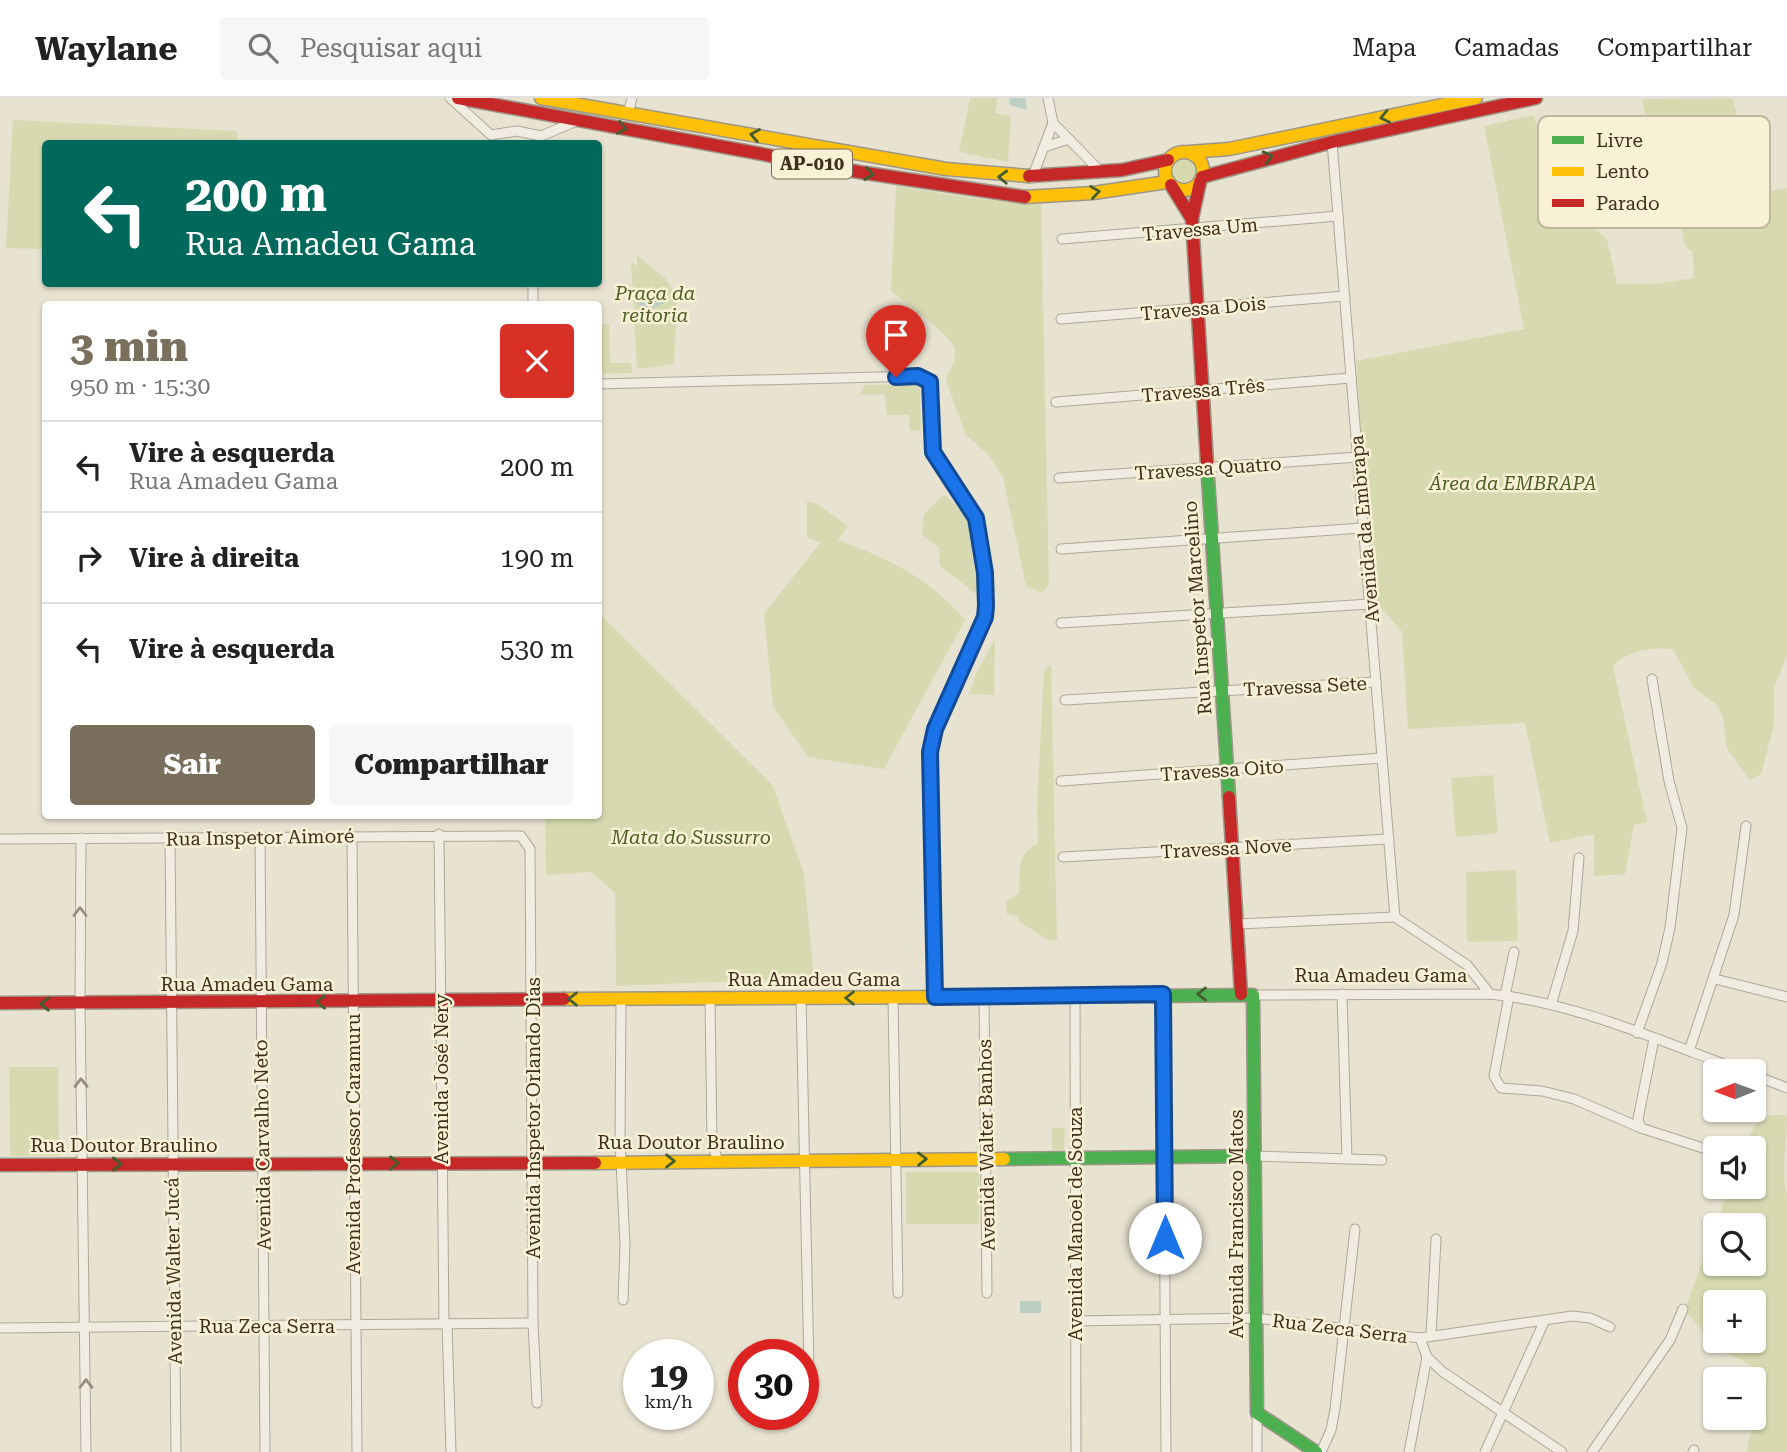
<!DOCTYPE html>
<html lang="pt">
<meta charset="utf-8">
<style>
body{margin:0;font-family:"Roboto Serif",serif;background:#f6f6f6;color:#222;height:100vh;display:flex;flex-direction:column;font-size:26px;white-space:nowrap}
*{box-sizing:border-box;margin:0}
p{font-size:23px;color:#767676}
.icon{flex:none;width:38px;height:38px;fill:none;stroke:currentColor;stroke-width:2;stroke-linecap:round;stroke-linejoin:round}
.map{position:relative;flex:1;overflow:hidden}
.details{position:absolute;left:42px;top:203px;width:560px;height:518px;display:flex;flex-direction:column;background:#fff;border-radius:7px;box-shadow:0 2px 5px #0004}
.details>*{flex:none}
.guide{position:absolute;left:42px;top:42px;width:560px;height:147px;border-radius:7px;box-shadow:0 2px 5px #0004;background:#00695c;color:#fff;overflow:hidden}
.needle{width:46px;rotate:269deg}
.tools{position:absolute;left:1703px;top:961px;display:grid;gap:14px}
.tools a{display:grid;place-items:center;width:63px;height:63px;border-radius:7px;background:#fff;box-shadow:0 2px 5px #0004;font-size:35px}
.speed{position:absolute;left:623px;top:1241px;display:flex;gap:14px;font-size:35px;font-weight:700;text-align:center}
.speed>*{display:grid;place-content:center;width:91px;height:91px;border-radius:50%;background:#fff;box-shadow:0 2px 5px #0004;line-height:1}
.speed small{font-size:18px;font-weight:400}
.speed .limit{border:10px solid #d22;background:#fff;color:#111}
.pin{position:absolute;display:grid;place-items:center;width:60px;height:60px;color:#fff;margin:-72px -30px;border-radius:50% 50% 50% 0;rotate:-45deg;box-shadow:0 0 7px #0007}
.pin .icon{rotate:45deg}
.me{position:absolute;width:77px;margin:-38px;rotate:0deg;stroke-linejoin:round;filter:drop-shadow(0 0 5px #0008)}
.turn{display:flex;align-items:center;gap:24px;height:147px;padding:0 28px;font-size:32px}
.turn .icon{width:91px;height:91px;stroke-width:2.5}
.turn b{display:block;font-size:49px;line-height:60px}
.round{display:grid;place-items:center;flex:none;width:74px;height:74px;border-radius:7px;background:#f6f6f6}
.head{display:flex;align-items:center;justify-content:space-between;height:119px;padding:0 28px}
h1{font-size:42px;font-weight:800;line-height:52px;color:#7a6e5c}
.action{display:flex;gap:14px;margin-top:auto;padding:14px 28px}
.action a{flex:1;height:80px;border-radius:7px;background:#7a6e5c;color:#fff;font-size:28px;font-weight:800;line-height:80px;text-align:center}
.action a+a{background:#f6f6f6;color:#222}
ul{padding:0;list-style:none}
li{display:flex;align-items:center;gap:21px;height:91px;padding:0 28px;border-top:2px solid #e0e0e0}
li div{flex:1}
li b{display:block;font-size:26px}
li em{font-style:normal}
header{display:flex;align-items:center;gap:42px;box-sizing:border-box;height:98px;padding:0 35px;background:#fff;border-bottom:2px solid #e0e0e0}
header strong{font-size:33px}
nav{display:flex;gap:38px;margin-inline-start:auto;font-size:24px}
.search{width:490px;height:63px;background:#f6f6f6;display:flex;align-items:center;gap:18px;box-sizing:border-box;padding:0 24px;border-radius:7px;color:#767676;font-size:26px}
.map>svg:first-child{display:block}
</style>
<header>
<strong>Waylane</strong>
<div class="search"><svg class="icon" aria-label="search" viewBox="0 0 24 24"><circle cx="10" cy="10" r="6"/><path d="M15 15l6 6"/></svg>Pesquisar aqui</div>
<nav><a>Mapa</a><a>Camadas</a><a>Compartilhar</a></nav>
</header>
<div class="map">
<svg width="1787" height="1354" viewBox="0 0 1787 1354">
<rect width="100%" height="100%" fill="#e8e2d0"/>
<g fill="#d7dab1" fill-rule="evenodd">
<polygon points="970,0 998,0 995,15 1011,18 1008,64 959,54"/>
<polygon points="1733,0 1740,33 1652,51 1642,1"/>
<path d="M1534,17l18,78 55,46 10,45h38l39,-6 -1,-26 -8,-6 -4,-19 -16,-17 122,-22v468l-13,31v38l-13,49 -11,6 -23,-31 -4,-32 -5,-11 -24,-18 -21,-39c-20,-2 -46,1 -60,17l34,156 -13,3 -9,49 -31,2v-42l-44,9 -25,-120 -117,6 -6,-97 -30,-35 -16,-236 168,-32 -40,-203z"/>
<polygon points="13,22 237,33 237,45 46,46 45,151 6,150"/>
<circle cx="1184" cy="72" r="16"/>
<path d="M896,88l76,12 69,6 8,380 -7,9 -16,-7 -23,-109 -16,-24 -22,-19 -19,-55c5,-10 12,-21 8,-32 -3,-11 -52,-46 -63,-57z"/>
<polygon points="637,157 668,183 677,202 674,266 637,271 631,164 637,168"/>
<polygon points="609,226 610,265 631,265 632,275 599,276 599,226"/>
<polygon points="916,286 920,291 921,332 910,333 909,317 887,317 885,296 860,297 864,287"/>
<polygon points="944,396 969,421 980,499 940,468 939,450 922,437 924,416"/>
<path d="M807,403l12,4 29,21 -10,14c53,20 89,36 127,80l-81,149 -76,-12 -35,-51 -9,-92 57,-72 -14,-4z"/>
<polygon points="599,515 773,688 804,776 814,880 616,888 615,795 591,774 546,777 545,718 598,718"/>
<polygon points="995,541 994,597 969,596 976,576"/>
<path d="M1051,566l6,271v5h-9l-29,-19 -1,-5 -11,-2 -1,-13 13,-7c1,-22 -3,-40 19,-51l-1,-38 7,-134z"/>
<polygon points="1493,677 1498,735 1456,739 1451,680"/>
<polygon points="1516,772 1518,843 1467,844 1466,774"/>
<polygon points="9,969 58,969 59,1058 10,1058"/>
<path d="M1769,1017h17l1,3c0,21 -6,59 0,76v258h-40c2,-25 19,-42 19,-68l-15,-19 -34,-18 -32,-37 30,-84v38h39v-39h-39l15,-38 24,-1v-38h-8l8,-22zM1715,1204h39v38h-39z"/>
<polygon points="1052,1030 1065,1030 1064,1052 1052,1052"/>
<rect x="906" y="1074" width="73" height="52"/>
</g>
<g fill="#bacec3">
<polygon points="1009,0 1025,0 1027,12 1010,7"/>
<polygon points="652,198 667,204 650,212 636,206"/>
<rect x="1020" y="1203" width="21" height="12"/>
</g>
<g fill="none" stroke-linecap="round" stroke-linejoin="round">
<defs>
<g id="street">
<polyline points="450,0 491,37 517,33 541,38 579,22"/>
<polyline points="1048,0 1053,25 1101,74"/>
<polyline points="628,15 632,0"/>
<polyline points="1332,44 1395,819"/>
<polyline points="1044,49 1069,41"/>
<polyline points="1032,80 1053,25"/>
<polyline points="1062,141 1338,118"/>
<polyline points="533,186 533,206"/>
<polyline points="1061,221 1345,198"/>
<polyline points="598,286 918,278 930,284 933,354 976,420 985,475 985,519 935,631 930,654 935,899"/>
<polyline points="1056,304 1351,280"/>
<polyline points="1059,380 1358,359"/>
<polyline points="1061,451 1362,430"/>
<polyline points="1061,525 1370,506"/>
<polyline points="1065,602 1376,584"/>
<polyline points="1061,683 1382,660"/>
<polyline points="439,736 444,1226"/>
<polyline points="352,739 357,1354"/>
<polyline points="81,740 80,906 86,1354"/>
<polyline points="170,740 176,1354"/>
<polyline points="260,740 265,1354"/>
<polyline points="0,741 521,738 530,751 533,1225 537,1305"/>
<polyline points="1063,759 1389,741"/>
<polyline points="1395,819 1467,867 1490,896"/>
<polyline points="1237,826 1395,819"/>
<polyline points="1715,881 1787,899"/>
<polyline points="1163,896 1166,1354"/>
<polyline points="1342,896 1347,1061"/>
<polyline points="1075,897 1076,1354"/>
<path d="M1253,897l237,-1c86,9 171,47 252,77"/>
<polyline points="984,898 987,1195"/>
<polyline points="1505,898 1514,854"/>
<polyline points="1509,898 1494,978 1501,990 1542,993 1574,1001 1641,1030 1715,1054"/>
<polyline points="801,899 809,1270"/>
<polyline points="893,900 898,1195"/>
<polyline points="621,901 620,1042 625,1148 623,1202"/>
<polyline points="710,901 712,1044 718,1064"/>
<polyline points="1551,907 1573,833 1579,760"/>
<polyline points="1637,935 1662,865 1670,830 1682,730 1669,683 1652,581"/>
<polyline points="1689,953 1734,817 1746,728"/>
<polyline points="1754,977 1787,990"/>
<polyline points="1641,1030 1638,1021 1654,941"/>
<polyline points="1254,1058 1382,1062"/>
<polyline points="1075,1223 1256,1220 1420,1240 1427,1259 1443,1274 1562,1354"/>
<polyline points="447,1226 451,1354"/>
<polyline points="0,1230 533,1225"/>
<polyline points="1431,1238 1436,1141"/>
<polyline points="1420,1240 1572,1218 1590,1220 1610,1229"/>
<polyline points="1257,1315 1257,1354"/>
<polyline points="1321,1354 1331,1332 1335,1311 1355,1131"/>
<polyline points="1409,1354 1427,1259"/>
<polyline points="1485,1354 1544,1224"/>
<polyline points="1592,1354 1670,1242 1683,1211"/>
<polyline points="1693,1354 1694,1352"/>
</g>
<g id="fast">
<polyline points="1207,365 1229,699"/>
<polyline points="1152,898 1253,897 1257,1315 1316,1354"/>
<polyline points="1004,1061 1254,1058"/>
</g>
<g id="slow">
<polyline points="541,0 946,71 1029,78"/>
<circle cx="1184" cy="73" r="19"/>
<polyline points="1189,54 1229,51 1476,0"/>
<polyline points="1025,99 1093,95 1167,84"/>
<polyline points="564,901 1152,898"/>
<polyline points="595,1065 1004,1061"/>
</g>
<g id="jam">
<polyline points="458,0 859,74 1025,99"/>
<polyline points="1029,78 1122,72 1168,62"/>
<polyline points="1202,79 1332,44 1536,0"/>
<polyline points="1200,84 1192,121 1207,365"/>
<polyline points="1171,87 1192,121"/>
<polyline points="1229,699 1241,896"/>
<polyline points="0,905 564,901"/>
<polyline points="0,1067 595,1065"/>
</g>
</defs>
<use href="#street" stroke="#aea798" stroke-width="11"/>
<use href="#fast" stroke="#9d9688" stroke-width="15"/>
<use href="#slow" stroke="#9d9688" stroke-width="15"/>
<use href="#jam" stroke="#9d9688" stroke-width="15"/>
<use href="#street" stroke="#f0ece2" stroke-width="9"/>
<use href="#fast" stroke="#4caf50" stroke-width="12"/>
<use href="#slow" stroke="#ffc107" stroke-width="12"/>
<use href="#jam" stroke="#c62828" stroke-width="12"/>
</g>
<defs><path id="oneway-chevron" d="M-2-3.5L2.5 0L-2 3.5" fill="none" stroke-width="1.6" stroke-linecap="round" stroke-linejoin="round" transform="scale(1.75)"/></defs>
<g stroke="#445c30">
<use href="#oneway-chevron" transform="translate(1385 19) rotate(168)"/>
<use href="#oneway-chevron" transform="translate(622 30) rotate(11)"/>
<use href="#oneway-chevron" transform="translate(755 37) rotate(-170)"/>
<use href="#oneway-chevron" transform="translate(1268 59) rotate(-14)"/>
<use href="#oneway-chevron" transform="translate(869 76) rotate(9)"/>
<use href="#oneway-chevron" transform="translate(1003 79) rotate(-178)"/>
<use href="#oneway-chevron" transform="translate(1095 94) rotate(-8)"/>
<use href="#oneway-chevron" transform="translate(1202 896) rotate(-180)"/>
<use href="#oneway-chevron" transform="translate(850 900) rotate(-180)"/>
<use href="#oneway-chevron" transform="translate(573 901) rotate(180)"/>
<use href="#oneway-chevron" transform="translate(321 904) rotate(180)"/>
<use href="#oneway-chevron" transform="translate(45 906) rotate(-179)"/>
<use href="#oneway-chevron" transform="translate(922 1061) rotate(-1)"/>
<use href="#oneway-chevron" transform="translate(670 1063) rotate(1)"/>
<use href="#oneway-chevron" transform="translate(394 1065)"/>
<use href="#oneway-chevron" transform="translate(117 1066) rotate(-1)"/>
</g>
<g stroke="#988e80">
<use href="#oneway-chevron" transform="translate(80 814) rotate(-90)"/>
<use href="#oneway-chevron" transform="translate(81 985) rotate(-91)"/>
<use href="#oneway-chevron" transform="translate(86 1286) rotate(-90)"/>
</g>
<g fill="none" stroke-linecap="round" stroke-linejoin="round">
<defs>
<polyline id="route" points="896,279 918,278 930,284 933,354 976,420 985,475 986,508 985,519 935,631 930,654 935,899 1163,896 1165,1140"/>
</defs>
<use href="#route" stroke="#114b97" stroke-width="18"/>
<use href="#route" stroke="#1a73e8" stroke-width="12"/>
</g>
<g text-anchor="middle" stroke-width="5" stroke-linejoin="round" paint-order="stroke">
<rect fill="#f9f1d5" stroke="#776a55" stroke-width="2" x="772" y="51.5" width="80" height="29" rx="5"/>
<g font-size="18" font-weight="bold" fill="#3f301e">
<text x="812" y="72">AP-010</text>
</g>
<g font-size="19" fill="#3f301e" stroke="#f9f1d5">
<text transform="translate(1200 131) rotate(-5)" y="7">Travessa Um</text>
<text transform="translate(1203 210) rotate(-5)" y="7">Travessa Dois</text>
<text transform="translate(1203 292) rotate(-5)" y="7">Travessa Três</text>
<text transform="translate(1208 370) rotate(-4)" y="7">Travessa Quatro</text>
<text transform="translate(1364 431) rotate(-95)" y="7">Avenida da Embrapa</text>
<text transform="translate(1197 510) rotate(-94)" y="7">Rua Inspetor Marcelino</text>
<text transform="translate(1305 588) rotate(-3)" y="7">Travessa Sete</text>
<text transform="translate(1222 672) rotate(-4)" y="7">Travessa Oito</text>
<text transform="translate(260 739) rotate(-1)" y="7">Rua Inspetor Aimoré</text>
<text transform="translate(1226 750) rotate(-3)" y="7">Travessa Nove</text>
<text x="1381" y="884">Rua Amadeu Gama</text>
<text x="814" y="888">Rua Amadeu Gama</text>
<text x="247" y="893">Rua Amadeu Gama</text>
<text transform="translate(441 981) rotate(-90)" y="7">Avenida José Nery</text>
<text transform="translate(533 1020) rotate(-90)" y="7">Avenida Inspetor Orlando Dias</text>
<text x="691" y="1051">Rua Doutor Braulino</text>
<text transform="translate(353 1046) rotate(-90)" y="7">Avenida Professor Caramuru</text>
<text x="124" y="1054">Rua Doutor Braulino</text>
<text transform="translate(262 1047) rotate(-91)" y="7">Avenida Carvalho Neto</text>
<text transform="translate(986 1047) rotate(-91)" y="7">Avenida Walter Banhos</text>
<text transform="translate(1075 1126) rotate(-90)" y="7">Avenida Manoel de Souza</text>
<text transform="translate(1236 1126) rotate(-90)" y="7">Avenida Francisco Matos</text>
<text transform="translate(173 1173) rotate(-91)" y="7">Avenida Walter Jucá</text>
<text x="267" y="1235">Rua Zeca Serra</text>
<text transform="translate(1340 1230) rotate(7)" y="7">Rua Zeca Serra</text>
</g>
<g font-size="19" font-style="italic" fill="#4c5e22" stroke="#f9f1d5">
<text x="655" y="202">Praça da<tspan x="655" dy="22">reitoria</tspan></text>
<text x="1513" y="392">Área da EMBRAPA</text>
<text x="691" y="746">Mata do Sussurro</text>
</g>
</g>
<rect x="1538" y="18" width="232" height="112" rx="10" fill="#f9f1d5" stroke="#c1b79e" stroke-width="2"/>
<rect x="1552" y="38" width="32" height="8" fill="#4caf50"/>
<rect x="1552" y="69" width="32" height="9" fill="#ffc107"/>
<rect x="1552" y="101" width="32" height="8" fill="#c62828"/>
<g font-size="19" fill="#3f301e">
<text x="1596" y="49">Livre</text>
<text x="1596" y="80">Lento</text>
<text x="1596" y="112">Parado</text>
</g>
</svg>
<div class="tools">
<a><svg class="needle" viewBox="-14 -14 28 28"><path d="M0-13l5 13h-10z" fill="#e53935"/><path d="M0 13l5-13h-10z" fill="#767676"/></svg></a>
<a><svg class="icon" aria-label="sound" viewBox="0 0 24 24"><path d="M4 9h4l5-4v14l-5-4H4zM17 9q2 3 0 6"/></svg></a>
<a><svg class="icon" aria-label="search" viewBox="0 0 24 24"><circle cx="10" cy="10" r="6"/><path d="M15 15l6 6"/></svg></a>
<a>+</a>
<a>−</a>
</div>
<div class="speed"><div>19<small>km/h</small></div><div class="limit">30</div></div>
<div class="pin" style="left:896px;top:279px;background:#d93025"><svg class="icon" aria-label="arrive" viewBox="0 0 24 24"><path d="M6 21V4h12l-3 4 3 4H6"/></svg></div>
<svg class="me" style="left:1165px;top:1140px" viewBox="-20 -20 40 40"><circle r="19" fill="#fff"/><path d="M0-13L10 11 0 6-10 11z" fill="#1a73e8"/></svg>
<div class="guide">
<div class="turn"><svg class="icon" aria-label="left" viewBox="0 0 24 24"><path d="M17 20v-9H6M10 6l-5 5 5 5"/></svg><div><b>200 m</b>Rua Amadeu Gama</div></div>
</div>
<section class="details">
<div class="head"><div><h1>3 min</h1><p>950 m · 15:30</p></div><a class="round" style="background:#d93025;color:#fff"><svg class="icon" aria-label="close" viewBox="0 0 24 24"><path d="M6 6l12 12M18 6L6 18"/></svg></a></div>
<ul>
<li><svg class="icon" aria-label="left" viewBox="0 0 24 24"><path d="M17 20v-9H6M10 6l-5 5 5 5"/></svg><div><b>Vire à esquerda</b><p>Rua Amadeu Gama</p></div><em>200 m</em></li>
<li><svg class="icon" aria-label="right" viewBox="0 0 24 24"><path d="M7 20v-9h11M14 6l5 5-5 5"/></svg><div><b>Vire à direita</b></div><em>190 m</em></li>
<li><svg class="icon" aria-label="left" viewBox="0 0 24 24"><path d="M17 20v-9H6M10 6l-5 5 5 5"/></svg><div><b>Vire à esquerda</b></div><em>530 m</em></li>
</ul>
<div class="action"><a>Sair</a><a>Compartilhar</a></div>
</section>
</div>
